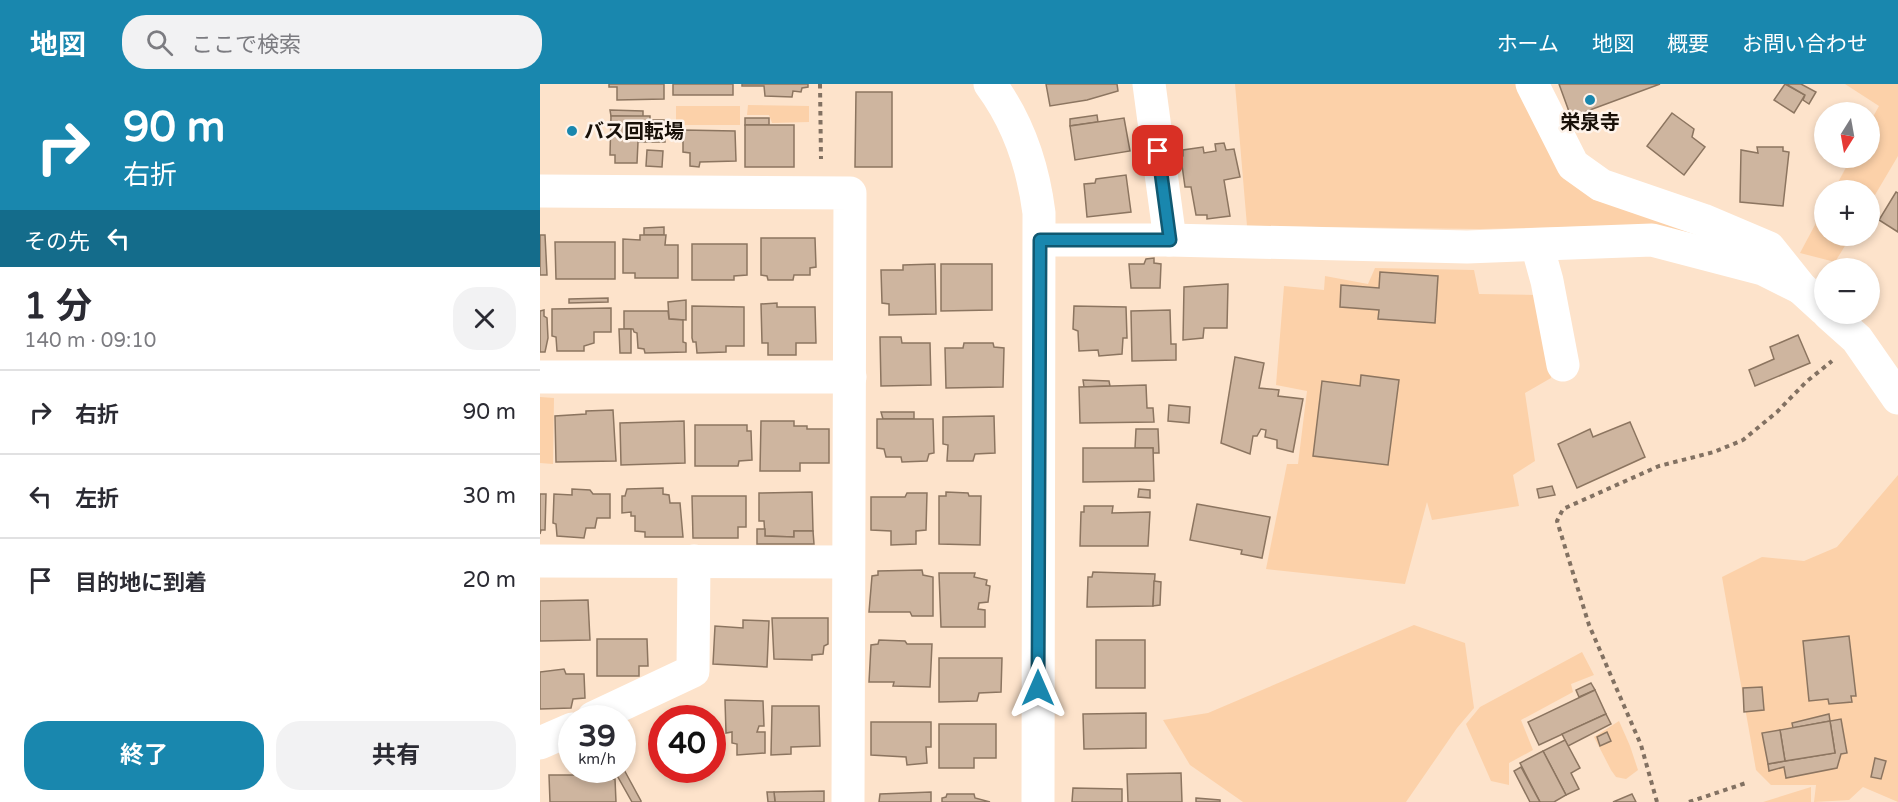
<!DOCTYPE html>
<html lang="ja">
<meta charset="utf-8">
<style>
body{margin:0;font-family:"Varela Round","Noto Sans JP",sans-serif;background:#f2f2f3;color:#2b2b33;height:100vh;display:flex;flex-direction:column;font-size:22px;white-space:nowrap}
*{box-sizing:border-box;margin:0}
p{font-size:20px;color:#7c7c81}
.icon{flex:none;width:33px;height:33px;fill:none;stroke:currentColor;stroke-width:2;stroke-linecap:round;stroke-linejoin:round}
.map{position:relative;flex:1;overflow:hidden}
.sheet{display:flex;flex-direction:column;background:#fff;width:540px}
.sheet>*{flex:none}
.hud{background:#1987ae;color:#fff;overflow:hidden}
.needle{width:39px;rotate:191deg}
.tools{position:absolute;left:1274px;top:18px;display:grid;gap:12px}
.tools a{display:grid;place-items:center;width:66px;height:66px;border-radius:50%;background:#fff;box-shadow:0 3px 9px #0003;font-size:30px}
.speed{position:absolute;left:18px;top:621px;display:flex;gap:12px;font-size:30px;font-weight:700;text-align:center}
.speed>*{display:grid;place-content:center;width:78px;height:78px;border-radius:50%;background:#fff;box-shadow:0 3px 9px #0003;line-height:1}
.speed small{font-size:15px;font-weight:400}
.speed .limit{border:9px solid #d22;background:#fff;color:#111}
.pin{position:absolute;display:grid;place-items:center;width:51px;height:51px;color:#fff;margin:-26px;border-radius:12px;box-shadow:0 3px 9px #0006}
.me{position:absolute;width:66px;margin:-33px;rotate:0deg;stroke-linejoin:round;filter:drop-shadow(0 0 4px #0008)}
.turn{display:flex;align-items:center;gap:21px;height:126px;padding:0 24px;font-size:27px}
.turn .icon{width:78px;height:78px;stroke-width:2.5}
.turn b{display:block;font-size:42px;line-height:51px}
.then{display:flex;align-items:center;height:57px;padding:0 24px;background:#0003;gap:12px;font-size:22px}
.round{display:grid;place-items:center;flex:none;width:63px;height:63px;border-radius:24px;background:#f2f2f3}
.head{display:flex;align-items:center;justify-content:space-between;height:102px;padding:0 24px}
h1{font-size:36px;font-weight:700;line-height:45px}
.cta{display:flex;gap:12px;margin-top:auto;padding:12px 24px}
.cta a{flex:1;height:69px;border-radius:24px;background:#1987ae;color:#fff;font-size:24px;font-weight:700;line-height:69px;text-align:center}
.cta a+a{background:#f2f2f3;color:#2b2b33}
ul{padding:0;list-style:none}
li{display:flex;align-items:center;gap:18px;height:84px;padding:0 24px;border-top:2px solid #e1e1e2}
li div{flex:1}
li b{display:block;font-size:22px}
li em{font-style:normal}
header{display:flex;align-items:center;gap:36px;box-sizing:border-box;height:84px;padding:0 30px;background:#1987ae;color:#fff}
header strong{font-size:28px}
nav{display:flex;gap:33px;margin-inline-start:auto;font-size:21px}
.search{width:420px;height:54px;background:#f2f2f3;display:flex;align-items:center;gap:15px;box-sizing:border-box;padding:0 21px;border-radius:24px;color:#7c7c81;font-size:22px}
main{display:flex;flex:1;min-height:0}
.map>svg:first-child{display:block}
</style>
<header>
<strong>地図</strong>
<div class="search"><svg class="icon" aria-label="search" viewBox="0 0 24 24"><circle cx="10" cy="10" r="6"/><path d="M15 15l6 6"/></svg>ここで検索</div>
<nav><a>ホーム</a><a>地図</a><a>概要</a><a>お問い合わせ</a></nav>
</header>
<main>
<section class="sheet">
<div class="hud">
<div class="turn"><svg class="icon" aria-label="right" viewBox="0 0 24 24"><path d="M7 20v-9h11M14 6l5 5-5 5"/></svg><div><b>90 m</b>右折</div></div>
<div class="then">その先<svg class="icon" aria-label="left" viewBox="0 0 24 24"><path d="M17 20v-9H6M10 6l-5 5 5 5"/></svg></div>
</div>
<div class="head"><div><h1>1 分</h1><p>140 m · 09:10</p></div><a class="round"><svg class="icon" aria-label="close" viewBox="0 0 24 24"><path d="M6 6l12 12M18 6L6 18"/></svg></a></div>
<ul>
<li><svg class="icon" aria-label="right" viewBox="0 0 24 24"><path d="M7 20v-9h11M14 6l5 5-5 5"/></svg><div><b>右折</b></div><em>90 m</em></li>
<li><svg class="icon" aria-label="left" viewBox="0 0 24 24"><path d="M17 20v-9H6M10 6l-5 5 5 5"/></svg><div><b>左折</b></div><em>30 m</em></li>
<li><svg class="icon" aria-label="arrive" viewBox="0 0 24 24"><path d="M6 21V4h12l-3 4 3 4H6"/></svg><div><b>目的地に到着</b></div><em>20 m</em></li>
</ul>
<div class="cta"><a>終了</a><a>共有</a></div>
</section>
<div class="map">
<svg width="1358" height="718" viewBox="0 0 1358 718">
<rect width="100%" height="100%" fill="#fde3cb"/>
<g fill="#fcd1a9" fill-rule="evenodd">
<polygon points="695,0 977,0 1019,79 1053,115 1166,152 1109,141 940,145 707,142"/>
<polygon points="1305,0 1358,0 1358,72 1329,121 1329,106 1294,106 1311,74 1329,74 1329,40 1339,22"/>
<polygon points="208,21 269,22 269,38 232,39 229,31 207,31"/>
<rect x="136" y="22" width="64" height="19"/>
<polygon points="1284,124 1284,152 1311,152 1295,178 1260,169"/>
<polygon points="835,184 934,186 939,210 998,211 1011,294 985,309 995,377 973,391 979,422 892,436 887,418 865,500 726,485 747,380 758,380 767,307 736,301 744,202 784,206 785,192 828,200"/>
<polygon points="0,313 14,314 13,380 0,379"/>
<path d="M1358,391v327l-35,-15 -14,13 -35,2 2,-17h-45l-15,-15 -34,-193 40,-20 42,4 33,-14zM1309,552l7,60h-5l1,6 -23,2 -1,-5 -19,1 -6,-58zM1301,635l6,34 -6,1 -4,14 -50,10 -3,-11 -15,4 -6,-38z"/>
<polygon points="874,541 925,559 934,624 917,644 866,718 703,718 650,681 623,636 668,629"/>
<polygon points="1042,568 1054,591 1031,600 1033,608 981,636 993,666 969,679 969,701 951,697 926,640 940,623"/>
<polygon points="1079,637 1090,662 1098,686 1086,695 1076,693 1071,686 1054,653"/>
<polygon points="1271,703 1271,718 1223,718"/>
</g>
<g fill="#ceb59f" stroke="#8c7560" stroke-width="1.5">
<polygon points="69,0 124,0 124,15 77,16 77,3 69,3"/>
<rect x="133" y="0" width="60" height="11"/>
<polygon points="202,0 268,0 268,3 262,4 261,8 253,7 252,13 225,12 224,2 202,2"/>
<polygon points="506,0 577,0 578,7 547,16 510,22"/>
<polygon points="1019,0 1120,0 1031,33"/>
<polygon points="1245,0 1265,11 1254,29 1234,16"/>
<polygon points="1246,0 1261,0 1276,8 1269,20 1263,16 1265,11"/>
<polygon points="316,8 352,8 352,83 315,83"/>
<polygon points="70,26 103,27 103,33 71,32"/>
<polygon points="1132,29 1154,45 1152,53 1165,63 1144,91 1107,62"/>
<polygon points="557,31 558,38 530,42 530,35"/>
<polygon points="71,32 110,32 110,36 125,36 125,58 98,58 97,79 75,79 75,71 70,71"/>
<rect x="205" y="34" width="24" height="7"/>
<polygon points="584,34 590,67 535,76 530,42"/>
<rect x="205" y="41" width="49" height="42"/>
<polygon points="143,46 195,47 196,77 160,78 159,83 150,82 150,69 143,68"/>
<polygon points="684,59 686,66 694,65 700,93 684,96 690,132 667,135 667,131 656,131 651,103 645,103 641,74 643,72 643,66 663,63 664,69 676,67 675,60"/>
<polygon points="1217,63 1243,63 1243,67 1249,68 1243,122 1200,118 1201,66 1218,69"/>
<polygon points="107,66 123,67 122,83 106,82"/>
<polygon points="586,91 591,128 547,133 544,100 555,99 556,95"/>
<polygon points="1356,108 1358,109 1358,148 1339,136"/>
<polygon points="124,143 124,151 104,151 104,144"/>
<polygon points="0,151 5,151 7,191 0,191"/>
<polygon points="100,151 126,151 125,161 138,161 138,194 95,194 95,189 83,189 83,155 100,156"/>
<polygon points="221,154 275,154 276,183 270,184 270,191 254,191 253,196 228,196 227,192 221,191"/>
<polygon points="15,158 75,158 75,195 16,195"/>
<polygon points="152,160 207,160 207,191 194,192 194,196 152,196"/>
<polygon points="614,174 614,179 621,180 620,204 591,204 589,180 604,180 606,175"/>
<polygon points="395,180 396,230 349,231 349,220 342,219 341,186 363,186 363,181"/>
<polygon points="401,180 452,180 452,226 401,227"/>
<polygon points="840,188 898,192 895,239 838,235 839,226 800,223 801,201 839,204"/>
<polygon points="688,200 687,244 664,244 663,254 643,256 644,203"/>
<polygon points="68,214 68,218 29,219 29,215"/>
<polygon points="146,216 146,236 129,235 128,218"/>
<polygon points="237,219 237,223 275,223 276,259 256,259 256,271 228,271 228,259 222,259 221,220"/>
<polygon points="152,222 204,223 204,262 186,262 186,268 157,269 156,258 153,258 152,254"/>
<polygon points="534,222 586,223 587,254 583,254 582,270 559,272 558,266 539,267 538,247 533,245"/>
<polygon points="71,224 71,248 54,248 54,259 44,262 44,267 17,267 16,253 12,252 12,225"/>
<polygon points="4,226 4,232 7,234 8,254 5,268 0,268 0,227"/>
<polygon points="630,226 631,260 636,260 636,276 592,277 591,227"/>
<polygon points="84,227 128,227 129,235 143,236 143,258 146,259 146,268 105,269 104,265 98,264 97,249 94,248 93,245 84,245"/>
<polygon points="79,245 91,245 91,269 80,269"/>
<polygon points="1258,251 1270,279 1215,302 1209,286 1234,275 1230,263"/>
<polygon points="340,253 361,253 362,259 390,259 391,301 341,302"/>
<polygon points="424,259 453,259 454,263 464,264 463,303 406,304 405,264 423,264"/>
<polygon points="695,273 724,279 719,304 739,306 738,312 763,315 753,368 737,364 737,356 725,353 726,346 721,345 717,352 713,352 710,370 681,359"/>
<polygon points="821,291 859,296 848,381 773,372 782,297 820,302"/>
<polygon points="543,296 569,297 570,302 544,303"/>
<polygon points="606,301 607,324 613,324 614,338 540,339 539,303"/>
<polygon points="629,321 650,323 649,339 628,337"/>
<polygon points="73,326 76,377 16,378 15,332 46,330 46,327"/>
<polygon points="341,328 374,328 374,335 343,335"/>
<polygon points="454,332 455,369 435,370 433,377 407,377 408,361 403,360 403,333"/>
<polygon points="337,335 393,335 394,369 389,370 387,377 362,378 361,373 346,373 344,365 337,364"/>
<polygon points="144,337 145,379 81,381 80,339"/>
<polygon points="221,337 254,337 254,342 267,342 267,345 289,345 289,379 260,379 260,387 220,387"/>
<polygon points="1090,338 1105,373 1037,404 1018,360 1050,345 1053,353"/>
<polygon points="155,341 207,341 207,347 211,347 212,376 199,377 198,382 155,382"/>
<polygon points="596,345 618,345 619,369 613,369 613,364 595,364"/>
<polygon points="543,364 613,364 614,397 543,398"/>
<polygon points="1012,402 1015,411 999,414 997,405"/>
<polygon points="123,404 123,410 129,411 130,419 140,419 143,453 105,453 105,448 95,447 95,432 91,432 91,428 82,429 82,412 85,412 87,405"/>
<polygon points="32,405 50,406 53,410 70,410 70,434 57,434 55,444 46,444 44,454 17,452 16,440 13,439 14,410 32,411"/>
<polygon points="599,405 610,406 610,414 598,413"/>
<polygon points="272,408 273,447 254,447 254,453 225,452 224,437 219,437 219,409"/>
<polygon points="406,408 428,409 429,412 441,412 440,461 399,460 399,412 406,412"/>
<polygon points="367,409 387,409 386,446 376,447 376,460 351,461 351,447 331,446 331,413 365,413"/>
<polygon points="0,410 6,410 5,446 1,446 0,450"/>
<polygon points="152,412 206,412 206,443 198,443 198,454 153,454"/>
<polygon points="657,420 730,433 722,474 701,470 702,466 650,456"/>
<polygon points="544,422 573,422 572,429 610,428 608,462 540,462 541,428 544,428"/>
<polygon points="217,445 225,445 225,452 254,453 254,447 273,447 274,460 217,460"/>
<polygon points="382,486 383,491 393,493 393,532 372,532 370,528 329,528 332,492 338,491 338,487"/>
<polygon points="553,488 615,490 613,522 547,523 548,493 552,493"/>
<polygon points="399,489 435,489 434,493 447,496 446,501 450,502 448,518 439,519 438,525 445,526 445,543 401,543"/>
<polygon points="614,497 621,498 620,521 613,522"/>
<polygon points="48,516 50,556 0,557 0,517"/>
<polygon points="232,534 288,534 288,560 284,562 283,570 272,571 272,576 234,575"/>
<polygon points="203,536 229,537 227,583 173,580 175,542 203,544"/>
<polygon points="1309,552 1316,612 1311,612 1312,618 1289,620 1288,615 1269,617 1263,557"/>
<polygon points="57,555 107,555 108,582 99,582 99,592 57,592"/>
<polygon points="339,556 365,557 367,560 392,560 390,603 353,602 354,598 329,598 331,561 338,560"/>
<rect x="556" y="556" width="49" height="48"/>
<polygon points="399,574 462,574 461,608 439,609 437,617 399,618"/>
<polygon points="24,585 26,590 44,590 45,614 33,615 31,624 0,625 0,588"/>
<polygon points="1051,599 1055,606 1039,613 1036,606"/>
<polygon points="1222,603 1224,626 1204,628 1203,604"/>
<polygon points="1055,606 1066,630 999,661 988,638"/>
<polygon points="185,616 223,617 224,642 219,642 217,648 225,648 225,669 197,671 197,660 192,659 192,648 186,649"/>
<polygon points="232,622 279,622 280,662 251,663 251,670 231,671"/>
<polygon points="606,629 606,664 544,665 543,630"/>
<polygon points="1066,630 1071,640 1028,662 1022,650"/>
<polygon points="1289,630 1290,637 1253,644 1252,639"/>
<polygon points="1301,635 1307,669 1301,670 1297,684 1246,694 1244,683 1229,687 1228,680 1295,669 1290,637"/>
<polygon points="1290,637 1295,669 1245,677 1240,646"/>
<polygon points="331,638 391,638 391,663 386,663 387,679 367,681 366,673 331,671"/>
<polygon points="399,640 456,640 456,674 434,674 434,684 399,684"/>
<polygon points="1240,646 1245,677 1228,680 1222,649"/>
<polygon points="1067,648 1071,657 1060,662 1057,653"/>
<polygon points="1025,656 1040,684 1031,689 1039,705 1026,711 1003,667"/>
<polygon points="1003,667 1026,711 1014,718 1000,718 980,679"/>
<polygon points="1335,674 1346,677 1341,695 1331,693"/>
<polygon points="82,682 101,717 101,718 92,718 74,686 82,686"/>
<polygon points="981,683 1000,718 990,718 974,687"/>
<polygon points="641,689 642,718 588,718 587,690"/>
<polygon points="9,691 48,691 48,696 75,695 76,718 10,718"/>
<polygon points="533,704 582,705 582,718 532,718"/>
<polygon points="284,707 284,718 235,718 234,708"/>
<polygon points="227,708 234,708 235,718 228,718"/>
<polygon points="391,708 391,718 339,718 340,710"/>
<polygon points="407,710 434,710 435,714 450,718 402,718 402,714 406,713"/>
<polygon points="1092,710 1096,718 1073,718"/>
<polygon points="656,714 680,716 680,718 656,718"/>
</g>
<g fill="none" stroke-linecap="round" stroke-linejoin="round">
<g stroke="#827162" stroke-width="4" stroke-dasharray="4.5 4.5" stroke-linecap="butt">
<polyline points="280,0 281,75"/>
<polyline points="1117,718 1101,661 1049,541 1017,437 1023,425 1119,382 1174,368 1203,356 1237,328 1266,298 1292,277"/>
<polyline points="1149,718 1206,699"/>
</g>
<g stroke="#fff" stroke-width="33">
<path d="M450,0c29,39 43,82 49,129l-1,589"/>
<polyline points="609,0 630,156"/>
<polyline points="992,0 1033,81 1061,101 1163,136 1229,164 1261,204 1284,225"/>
<polyline points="0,107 310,109 308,718"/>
<polyline points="500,156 630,156 927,163 1112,156 1223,185 1261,204"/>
<polyline points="997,161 1007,197 1023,281"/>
<polyline points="1289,230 1317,255 1358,314"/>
<polyline points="0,293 310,293"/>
<polyline points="0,477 308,478"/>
<polyline points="53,634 153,587 154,477"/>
<polyline points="0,659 32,645"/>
</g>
</g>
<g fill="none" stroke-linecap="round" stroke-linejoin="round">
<defs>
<polyline id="route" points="498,604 500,156 630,156 618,67"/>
</defs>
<use href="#route" stroke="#105871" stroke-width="15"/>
<use href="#route" stroke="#1987ae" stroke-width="10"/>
</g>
<g fill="#1987ae" stroke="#fef3ea" stroke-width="2">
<circle cx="1050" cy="16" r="6"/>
<circle cx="32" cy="47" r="6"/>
</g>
<g text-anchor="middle" stroke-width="5" stroke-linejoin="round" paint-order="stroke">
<g font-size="20" font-weight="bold" fill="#181008" stroke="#fef3ea">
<text x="1050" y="45">栄泉寺</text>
<text x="44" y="54" text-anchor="start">バス回転場</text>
</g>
</g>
</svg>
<div class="tools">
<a><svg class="needle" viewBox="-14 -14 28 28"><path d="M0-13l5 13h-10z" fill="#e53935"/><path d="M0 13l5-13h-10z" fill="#7c7c81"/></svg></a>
<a>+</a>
<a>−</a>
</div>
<div class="speed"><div>39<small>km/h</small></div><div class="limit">40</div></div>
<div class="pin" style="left:618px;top:67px;background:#d93025"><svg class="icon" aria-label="arrive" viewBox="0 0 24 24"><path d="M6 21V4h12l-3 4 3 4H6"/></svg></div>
<svg class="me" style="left:498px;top:604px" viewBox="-20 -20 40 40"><path d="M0-17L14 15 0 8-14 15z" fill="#1987ae" stroke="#fff" stroke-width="4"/></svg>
</div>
</main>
